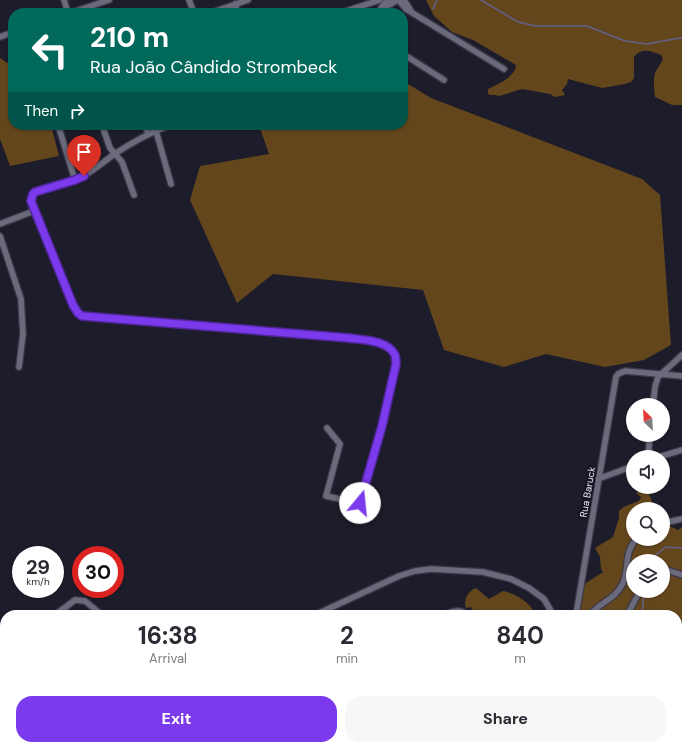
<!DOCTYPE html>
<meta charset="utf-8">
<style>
body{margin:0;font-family:"DM Sans",sans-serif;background:#f7f7f7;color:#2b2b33;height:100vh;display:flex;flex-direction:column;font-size:15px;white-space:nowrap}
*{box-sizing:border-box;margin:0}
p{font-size:13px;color:#7c7c81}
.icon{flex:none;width:22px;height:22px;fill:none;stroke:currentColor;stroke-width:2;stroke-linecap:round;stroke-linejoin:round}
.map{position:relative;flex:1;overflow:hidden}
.details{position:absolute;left:0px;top:610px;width:682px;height:140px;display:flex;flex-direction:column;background:#fff;border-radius:16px 16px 0 0;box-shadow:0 1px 3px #0004}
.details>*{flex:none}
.guide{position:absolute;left:8px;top:8px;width:400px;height:122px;border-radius:16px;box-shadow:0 1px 3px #0004;background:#00695c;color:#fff;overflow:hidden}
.needle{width:26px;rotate:336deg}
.buttons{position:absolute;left:626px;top:398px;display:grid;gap:8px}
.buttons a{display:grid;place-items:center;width:44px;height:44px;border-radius:50%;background:#fff;box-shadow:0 1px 3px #0004;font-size:20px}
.speed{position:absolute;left:12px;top:546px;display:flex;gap:8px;font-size:20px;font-weight:700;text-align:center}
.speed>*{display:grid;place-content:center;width:52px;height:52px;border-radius:50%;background:#fff;box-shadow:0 1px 3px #0004;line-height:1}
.speed small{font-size:10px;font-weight:400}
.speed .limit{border:6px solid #d22;background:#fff;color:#111}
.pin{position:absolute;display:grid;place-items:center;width:34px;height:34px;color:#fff;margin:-41px -17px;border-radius:50% 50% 50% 0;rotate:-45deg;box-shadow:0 0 4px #0007}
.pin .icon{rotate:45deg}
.me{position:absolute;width:44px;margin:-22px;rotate:17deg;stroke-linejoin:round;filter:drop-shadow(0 0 3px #0008)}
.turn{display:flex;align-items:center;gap:14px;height:84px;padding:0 16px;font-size:18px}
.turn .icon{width:52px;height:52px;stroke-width:2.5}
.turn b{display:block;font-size:28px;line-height:34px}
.then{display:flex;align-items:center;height:38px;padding:0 16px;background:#0003;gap:8px;font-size:15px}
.eta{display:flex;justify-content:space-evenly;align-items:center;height:68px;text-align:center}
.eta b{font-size:24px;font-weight:700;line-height:28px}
.button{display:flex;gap:8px;margin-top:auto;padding:8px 16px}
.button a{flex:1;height:46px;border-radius:16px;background:#7c3aed;color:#fff;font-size:16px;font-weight:700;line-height:46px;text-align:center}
.button a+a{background:#f7f7f7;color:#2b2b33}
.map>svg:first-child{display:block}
</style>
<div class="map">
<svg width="682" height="750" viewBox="0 0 682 750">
<rect width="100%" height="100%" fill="#1d1c2a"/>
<g fill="#64461d" fill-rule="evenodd">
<path d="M426,0h256v105h-10l-17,-8c-1,-8 -2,-16 0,-24 2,-5 6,-9 8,-14l-2,-4c-10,-4 -19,-8 -27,2v21l-3,4 -6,2 -23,4 -34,-9 -1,5 -5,6 3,5 -10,2 -5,-3 -28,-5 -23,7 -4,-1h-5l-2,-1v-5c9,-4 28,-13 28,-24l-43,-25 -21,-8 -18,-16z"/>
<polygon points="0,58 7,63 13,59 13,125 51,125 59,156 10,166 0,139"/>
<polygon points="403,81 431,98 642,179 660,195 671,345 644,360 605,367 546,354 504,367 444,350 423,290 273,274 237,303 190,200 200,166 269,154 259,125 403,125"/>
<path d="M639,491c12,0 13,8 14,18h-20v30h30v-16l15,7 4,-3v183h-5v-95h-100c2,-9 2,-25 9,-32 5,-4 12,-7 17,-11l-2,-3 -1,-12 -5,-9 18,-11 6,-19v-7c7,-7 13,-6 21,-11l1,-3 -5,-4zM633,561h30v30h-30z"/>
<path d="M476,588l13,11 14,-8c11,2 29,12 32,24h-58l-4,-3 -2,-5 -5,1c-3,-8 2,-17 10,-20z"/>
<polygon points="470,745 533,745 530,750 473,750"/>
</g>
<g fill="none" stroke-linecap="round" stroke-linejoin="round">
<g stroke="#63608c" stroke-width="1.5">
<polyline points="481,0 518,22 536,26 587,26 625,41 647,44 674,39 682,38"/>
<polyline points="433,9 437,0"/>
<polyline points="648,561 666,547 682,548"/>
<polyline points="642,615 644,591"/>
<polyline points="550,750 551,745"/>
</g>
<defs>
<g id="minor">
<polyline points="64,0 68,13"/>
<polyline points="189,0 194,13"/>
<polyline points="404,0 411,11"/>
<polyline points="400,2 406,9 504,69"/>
<polyline points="235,4 238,13"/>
<polyline points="381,8 385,3 389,0"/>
<polyline points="379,11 396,1"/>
<polyline points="70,13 109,0"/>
<polyline points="210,13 248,0"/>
<polyline points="340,13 380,0"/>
<polyline points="0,37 13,32"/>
<polyline points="403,54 444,80"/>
<polyline points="58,125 75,180"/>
<polyline points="102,125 110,148 122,162 134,195"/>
<polyline points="145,125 148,134"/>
<polyline points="156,131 171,184"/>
<path d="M34,211l-3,-14 4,-5c17,-7 35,-8 50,-17 10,-6 19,-13 28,-20 18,-12 38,-23 58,-30"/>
<path d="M0,224l34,-13 39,94 4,8 5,3 267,22c14,2 39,2 46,17 1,3 1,7 1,10l-14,61 -23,77 -33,-7 14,-52 -13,-16"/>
<polyline points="0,236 21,299 23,334 19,367"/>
<polyline points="653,405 655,387 658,377 682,355"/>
<polyline points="648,457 650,435"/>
<polyline points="659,457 682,450"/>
<polyline points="598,479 633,466"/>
<polyline points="663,523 682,519"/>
<polyline points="663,571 670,571 682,575"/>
<polyline points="55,615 75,600 85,601 102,615"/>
<polyline points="315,615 399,576 415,571 431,569 483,572 511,579 529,588 544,599 551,611 552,615"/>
<path d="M443,615c8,-3 17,-7 24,0"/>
<polyline points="576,615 616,377 618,374 625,371 682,376"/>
<path d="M590,615c9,-12 27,-17 33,-32 7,-16 0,-28 13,-44"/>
<polyline points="627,615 640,591"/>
<polyline points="0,654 5,657"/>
<polyline points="677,725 682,731"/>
<polyline points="148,745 154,750"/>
<polyline points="107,750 117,745"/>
<polyline points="155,750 161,745"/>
<path d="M240,750c10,-3 17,-4 26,0"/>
<polyline points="290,750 317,745"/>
<polyline points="463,750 463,745"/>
</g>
</defs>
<use href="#minor" stroke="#3b3946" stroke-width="8"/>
<use href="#minor" stroke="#6b6a7c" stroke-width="5.5"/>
</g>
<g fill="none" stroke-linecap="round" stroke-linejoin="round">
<defs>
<path id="route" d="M84,176l-9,4 -40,12 -2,2 -2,7 42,104 5,8 4,3 267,22c14,2 39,2 46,17 1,3 1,7 1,9l-14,62 -22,77"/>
</defs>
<use href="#route" stroke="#51269a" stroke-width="10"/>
<use href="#route" stroke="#7c3aed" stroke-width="7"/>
</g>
<g text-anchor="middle" stroke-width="4" stroke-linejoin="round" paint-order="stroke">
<g font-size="10" fill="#efeef9" stroke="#141321">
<text transform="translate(587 492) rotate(-80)" y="4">Rua Baruck</text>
</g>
</g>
</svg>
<div class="buttons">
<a><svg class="needle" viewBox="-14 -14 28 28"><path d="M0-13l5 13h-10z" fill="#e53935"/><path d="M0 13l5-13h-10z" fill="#7c7c81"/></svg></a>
<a><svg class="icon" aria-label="sound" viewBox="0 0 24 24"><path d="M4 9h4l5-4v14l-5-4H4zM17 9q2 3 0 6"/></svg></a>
<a><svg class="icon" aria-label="search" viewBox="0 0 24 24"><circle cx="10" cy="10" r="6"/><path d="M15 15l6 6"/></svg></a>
<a><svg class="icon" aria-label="layers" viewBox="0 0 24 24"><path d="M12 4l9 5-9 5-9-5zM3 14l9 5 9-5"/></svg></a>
</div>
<div class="speed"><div>29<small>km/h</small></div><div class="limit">30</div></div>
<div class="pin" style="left:84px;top:176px;background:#d93025"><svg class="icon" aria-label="arrive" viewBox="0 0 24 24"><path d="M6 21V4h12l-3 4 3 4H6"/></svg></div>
<svg class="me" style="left:360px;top:503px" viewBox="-20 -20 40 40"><circle r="19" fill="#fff"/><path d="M0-13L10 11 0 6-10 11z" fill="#7c3aed"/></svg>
<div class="guide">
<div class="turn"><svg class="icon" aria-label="left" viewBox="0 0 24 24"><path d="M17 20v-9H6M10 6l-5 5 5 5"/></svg><div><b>210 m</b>Rua João Cândido Strombeck</div></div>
<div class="then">Then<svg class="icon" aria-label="right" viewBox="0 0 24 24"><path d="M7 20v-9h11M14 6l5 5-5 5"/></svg></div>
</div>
<section class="details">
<div class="eta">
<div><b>16:38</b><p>Arrival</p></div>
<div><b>2</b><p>min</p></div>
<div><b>840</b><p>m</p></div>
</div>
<div class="button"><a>Exit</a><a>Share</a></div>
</section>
</div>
